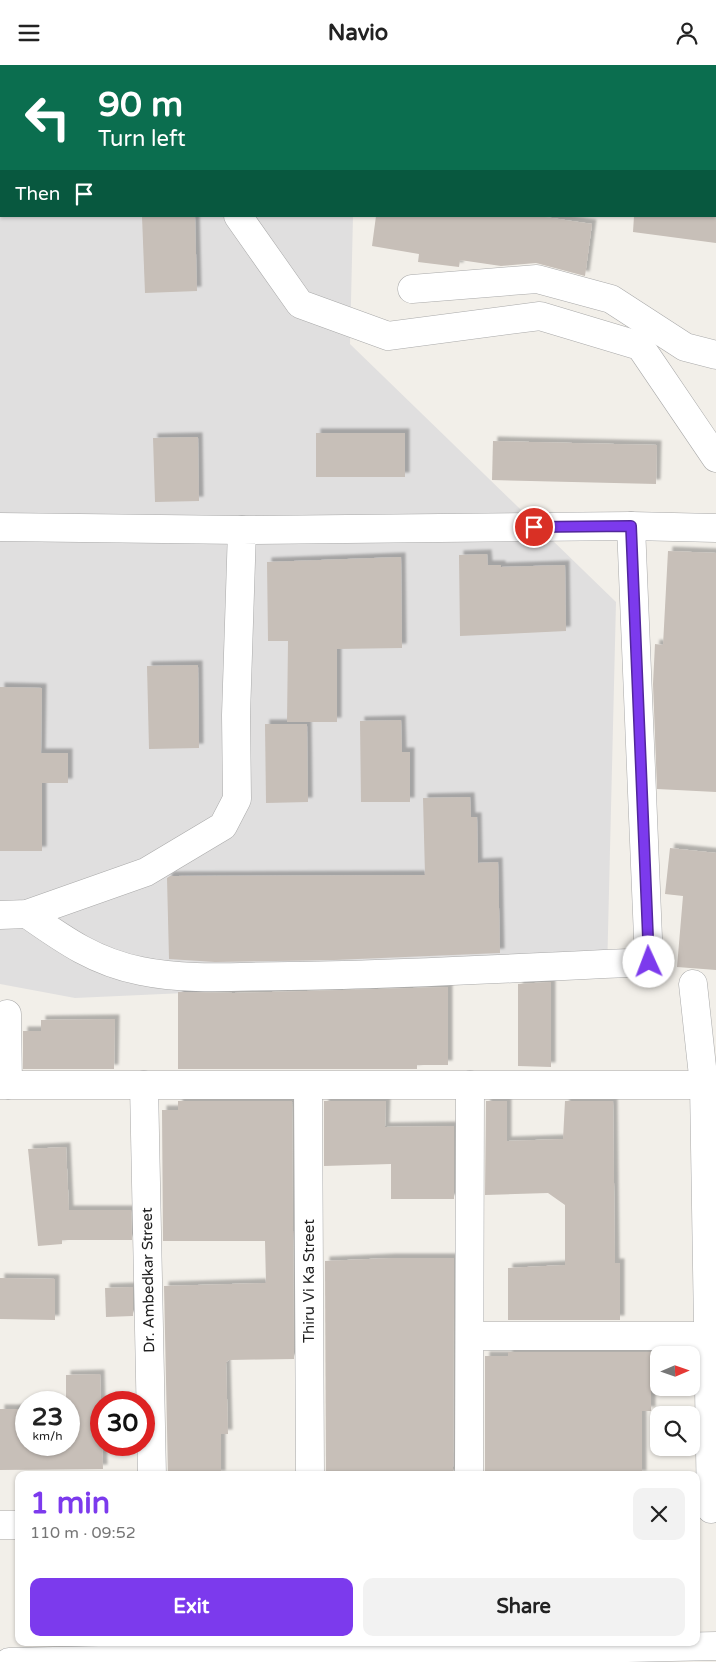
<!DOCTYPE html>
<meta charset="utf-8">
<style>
body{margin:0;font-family:"Varela Round",sans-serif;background:#f2f2f2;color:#222;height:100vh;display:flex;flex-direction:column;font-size:19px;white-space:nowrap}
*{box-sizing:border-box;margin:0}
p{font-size:16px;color:#767676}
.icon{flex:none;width:28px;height:28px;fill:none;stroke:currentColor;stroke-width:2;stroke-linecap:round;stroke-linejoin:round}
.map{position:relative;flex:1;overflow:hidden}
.side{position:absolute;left:15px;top:1406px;width:685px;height:175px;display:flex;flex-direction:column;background:#fff;border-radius:10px;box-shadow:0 1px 4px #0004}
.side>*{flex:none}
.hud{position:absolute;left:0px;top:0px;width:716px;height:152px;box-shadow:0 1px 4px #0004;background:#0b6e4f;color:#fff;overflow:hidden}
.needle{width:32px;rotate:88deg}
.fabs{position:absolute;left:650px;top:1281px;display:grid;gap:10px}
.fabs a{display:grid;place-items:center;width:50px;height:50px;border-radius:10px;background:#fff;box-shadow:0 1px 4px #0004;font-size:25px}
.speed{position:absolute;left:15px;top:1326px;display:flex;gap:10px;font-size:25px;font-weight:700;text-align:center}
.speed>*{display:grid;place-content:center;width:65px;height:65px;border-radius:50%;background:#fff;box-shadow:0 1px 4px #0004;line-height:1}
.speed small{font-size:12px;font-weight:400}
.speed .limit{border:8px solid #d22;background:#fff;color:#111}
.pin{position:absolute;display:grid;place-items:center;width:42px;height:42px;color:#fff;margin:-21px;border:2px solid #fff;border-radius:50%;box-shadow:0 1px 5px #0007}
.me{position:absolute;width:55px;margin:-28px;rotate:358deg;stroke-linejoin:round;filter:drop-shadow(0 0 4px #0008)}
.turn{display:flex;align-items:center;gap:18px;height:105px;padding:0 15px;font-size:22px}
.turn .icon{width:65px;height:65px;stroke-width:2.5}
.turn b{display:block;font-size:35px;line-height:42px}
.then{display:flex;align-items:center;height:48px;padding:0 15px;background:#0003;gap:10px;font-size:19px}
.round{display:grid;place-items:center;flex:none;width:52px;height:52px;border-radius:10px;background:#f2f2f2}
.headline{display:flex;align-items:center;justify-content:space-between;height:85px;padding:0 15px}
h1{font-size:30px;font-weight:700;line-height:38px;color:#7c3aed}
.action{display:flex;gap:10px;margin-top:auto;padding:10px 15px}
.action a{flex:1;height:58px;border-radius:10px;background:#7c3aed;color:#fff;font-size:20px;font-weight:700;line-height:58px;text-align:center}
.action a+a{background:#f2f2f2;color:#222}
header{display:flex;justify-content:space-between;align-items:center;height:65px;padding:0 15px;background:#fff;font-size:22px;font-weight:700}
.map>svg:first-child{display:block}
</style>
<header><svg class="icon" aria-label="menu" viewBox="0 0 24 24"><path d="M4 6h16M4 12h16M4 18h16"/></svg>Navio<svg class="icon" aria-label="person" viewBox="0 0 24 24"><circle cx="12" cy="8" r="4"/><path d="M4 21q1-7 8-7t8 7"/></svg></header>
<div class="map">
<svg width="716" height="1597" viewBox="0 0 716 1597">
<defs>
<filter id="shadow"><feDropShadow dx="4.5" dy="-4.5" stdDeviation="1" flood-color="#0004"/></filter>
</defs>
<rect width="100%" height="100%" fill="#f2efe9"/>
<polygon fill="#e0dfdf" points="0,99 1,151 353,151 350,279 616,537 607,909 75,933 0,919"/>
<g fill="#c7bfb8" filter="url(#shadow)">
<polygon points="142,151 195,151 197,226 145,228"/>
<polygon points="376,151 538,151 592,159 585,211 536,198 501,201 460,195 459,202 418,197 419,189 372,181"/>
<polygon points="634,151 716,151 716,178 633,167"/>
<rect x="316" y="368" width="89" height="44"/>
<polygon points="198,372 199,436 155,437 153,373"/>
<polygon points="493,376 657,380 656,419 492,415"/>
<polygon points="668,486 716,488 716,727 657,724 653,619 655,579 663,580"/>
<polygon points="487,489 488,500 501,500 501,502 565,500 566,566 460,571 459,490"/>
<polygon points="401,492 402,583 337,584 337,657 287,657 288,576 268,576 267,497"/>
<polygon points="198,600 199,683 149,684 147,601"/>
<polygon points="0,622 42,623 41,688 68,688 68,718 42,718 42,786 0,786"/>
<polygon points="401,655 402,687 410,687 410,737 361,737 360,656"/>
<polygon points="265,659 307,659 308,737 266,738"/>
<polygon points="470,732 471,752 477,752 478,798 498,797 500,888 334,895 215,897 169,894 167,813 170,811 425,810 423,733"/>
<polygon points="670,783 716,788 716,905 677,902 683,831 665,829"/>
<polygon points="551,917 551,1002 518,1001 518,919"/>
<polygon points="448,922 448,1000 417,1000 417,1004 178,1004 178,927 234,928"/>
<polygon points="115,954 114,1004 23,1004 23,966 41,966 41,955"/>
<polygon points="178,1036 292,1036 294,1294 229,1295 226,1297 228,1369 221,1369 221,1410 168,1410 164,1221 266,1218 265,1176 163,1176 162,1045 178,1045"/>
<polygon points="324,1036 386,1036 385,1062 454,1061 454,1134 391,1134 391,1099 324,1101"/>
<polygon points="486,1036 507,1036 507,1076 563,1074 565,1036 613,1036 615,1198 620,1198 620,1255 508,1255 508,1203 565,1200 565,1140 548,1128 485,1130"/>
<polygon points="66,1082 69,1145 131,1145 132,1175 62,1175 62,1179 38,1181 28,1084"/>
<polygon points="391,1193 454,1193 453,1410 326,1410 325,1196"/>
<polygon points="0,1213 55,1214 55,1255 0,1254"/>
<polygon points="133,1222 133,1251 106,1252 105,1223"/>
<polygon points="508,1287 651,1287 651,1346 642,1346 642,1410 485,1410 485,1291 508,1291"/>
<polygon points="100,1309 103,1404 0,1405 0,1344 26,1344 26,1380 69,1380 69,1338 66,1338 66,1310"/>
</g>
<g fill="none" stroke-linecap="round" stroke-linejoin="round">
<defs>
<g id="minor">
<polyline points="157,0 158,0"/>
<polyline points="378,1 378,0"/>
<polyline points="622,1 622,0"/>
<polyline points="715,100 716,100"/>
<polyline points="0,104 1,104"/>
<polyline points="238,151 300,239 388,271 540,251 640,281 716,393"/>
<polyline points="412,224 537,214 611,234 685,282 716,290"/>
<polyline points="0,462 242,465"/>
<path d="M27,849c37,26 68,48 114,57 48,10 99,5 148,5 120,-1 240,-9 360,-14l-18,-436"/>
<polyline points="0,850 27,849 146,807 223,761 237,734 236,650 242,465 631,461 716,463"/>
<polyline points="693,919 704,1020 711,1444"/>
<polyline points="7,949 8,1020"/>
<polyline points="0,1020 716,1020"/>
<polyline points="144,1020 152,1410"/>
<polyline points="308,1021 310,1410"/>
<polyline points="471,1271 709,1271"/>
<polyline points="469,1410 470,1020"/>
<polyline points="0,1460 19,1460"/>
<polyline points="9,1597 716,1581"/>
</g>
</defs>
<use href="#minor" stroke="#a9a9a9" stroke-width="29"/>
<use href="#minor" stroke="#fff" stroke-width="28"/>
</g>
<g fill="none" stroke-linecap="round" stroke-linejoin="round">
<defs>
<polyline id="route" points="534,462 631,461 649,897"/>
</defs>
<use href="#route" stroke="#51269a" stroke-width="12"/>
<use href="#route" stroke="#7c3aed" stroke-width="9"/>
</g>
<g text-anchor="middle" stroke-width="4.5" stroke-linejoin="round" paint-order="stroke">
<g font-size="15" fill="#222" stroke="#fff">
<text transform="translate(148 1215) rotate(-91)" y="5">Dr. Ambedkar Street</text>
<text transform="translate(309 1216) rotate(-90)" y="5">Thiru Vi Ka Street</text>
</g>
</g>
</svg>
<div class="fabs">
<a><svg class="needle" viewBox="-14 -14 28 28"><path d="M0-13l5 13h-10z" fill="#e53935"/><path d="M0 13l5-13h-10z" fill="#767676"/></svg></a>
<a><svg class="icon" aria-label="search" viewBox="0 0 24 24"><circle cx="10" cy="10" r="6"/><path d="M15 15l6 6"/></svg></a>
</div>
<div class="speed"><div>23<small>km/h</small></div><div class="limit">30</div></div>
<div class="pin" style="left:534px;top:462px;background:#d93025"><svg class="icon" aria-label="arrive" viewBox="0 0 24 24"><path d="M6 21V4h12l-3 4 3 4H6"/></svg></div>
<svg class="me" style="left:649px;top:897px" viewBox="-20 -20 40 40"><circle r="19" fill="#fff"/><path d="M0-13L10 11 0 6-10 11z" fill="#7c3aed"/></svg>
<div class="hud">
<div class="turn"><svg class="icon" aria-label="left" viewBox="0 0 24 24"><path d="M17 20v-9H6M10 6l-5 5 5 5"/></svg><div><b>90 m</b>Turn left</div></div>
<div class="then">Then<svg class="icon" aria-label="arrive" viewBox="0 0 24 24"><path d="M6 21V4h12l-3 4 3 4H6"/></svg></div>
</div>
<section class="side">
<div class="headline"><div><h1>1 min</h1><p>110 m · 09:52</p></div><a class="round"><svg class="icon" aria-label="close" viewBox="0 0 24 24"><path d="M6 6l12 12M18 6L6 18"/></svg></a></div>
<div class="action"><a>Exit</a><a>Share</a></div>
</section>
</div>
